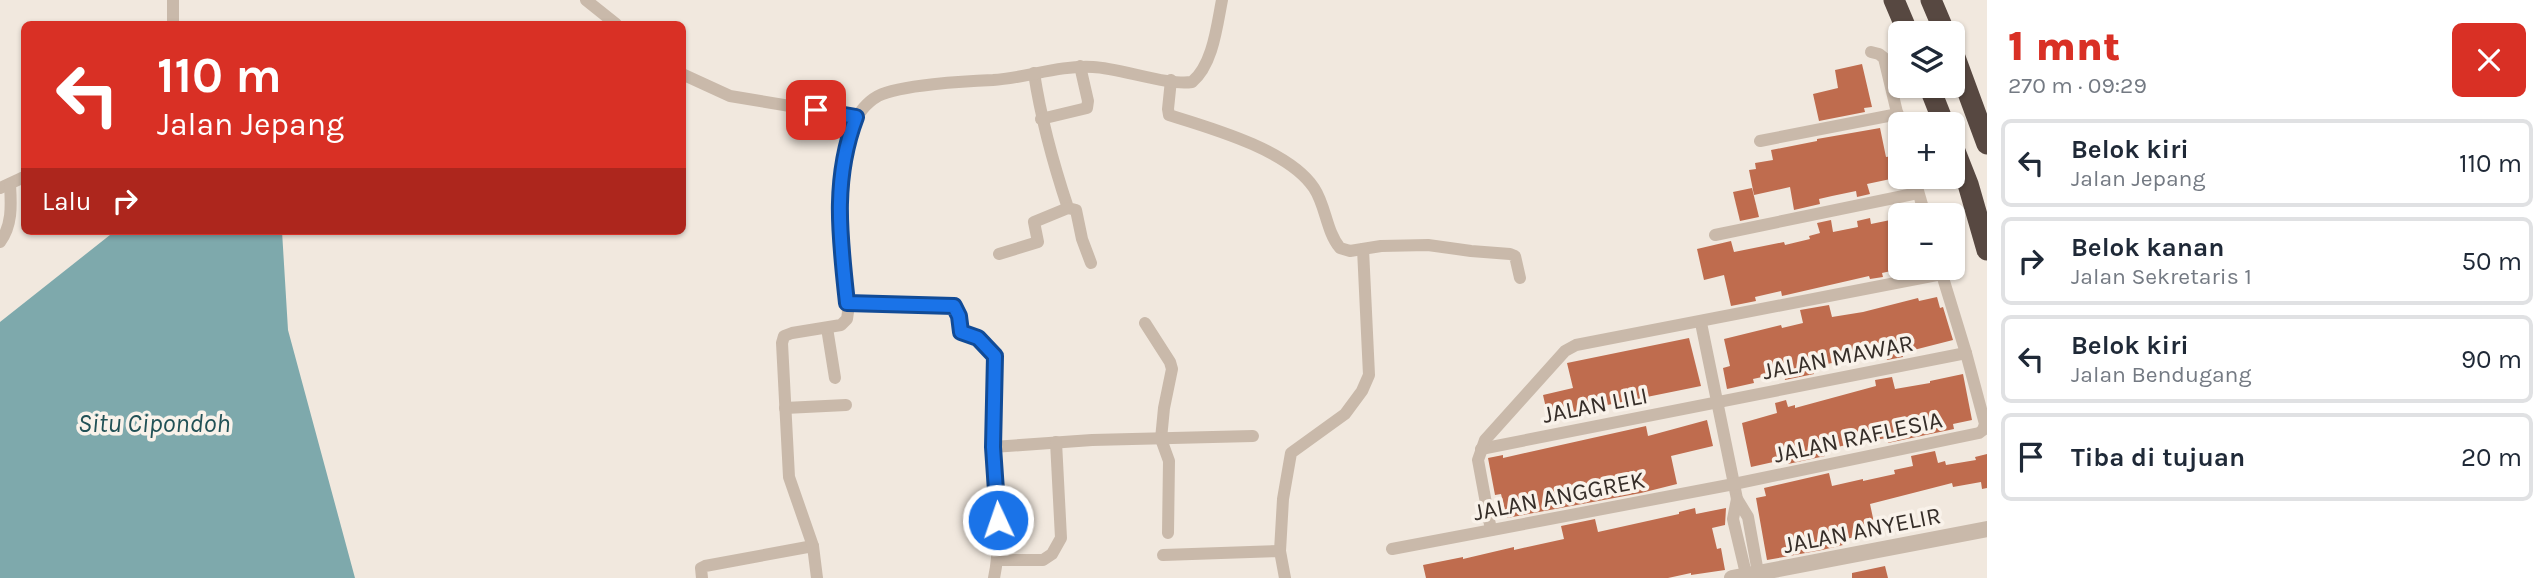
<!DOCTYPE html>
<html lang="id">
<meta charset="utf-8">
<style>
body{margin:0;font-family:Karla,sans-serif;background:#f6f6f7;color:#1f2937;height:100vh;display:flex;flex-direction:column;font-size:26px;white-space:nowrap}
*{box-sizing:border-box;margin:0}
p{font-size:23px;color:#747a83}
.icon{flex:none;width:38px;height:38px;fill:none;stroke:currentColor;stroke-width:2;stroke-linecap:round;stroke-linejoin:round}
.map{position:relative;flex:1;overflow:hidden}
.details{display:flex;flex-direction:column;background:#fff;width:560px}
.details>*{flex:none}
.banner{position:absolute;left:21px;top:21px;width:665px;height:214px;border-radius:10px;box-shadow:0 2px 5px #0004;background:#d93025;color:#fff;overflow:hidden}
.fabs{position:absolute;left:1888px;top:21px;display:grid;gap:14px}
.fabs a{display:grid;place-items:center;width:77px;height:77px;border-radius:10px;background:#fff;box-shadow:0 2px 5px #0004;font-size:35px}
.pin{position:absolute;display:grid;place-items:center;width:60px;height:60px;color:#fff;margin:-30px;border-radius:14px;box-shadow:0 4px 10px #0006}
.me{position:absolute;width:77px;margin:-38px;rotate:357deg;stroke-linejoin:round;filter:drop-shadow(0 0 5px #0008)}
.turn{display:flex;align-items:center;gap:24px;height:147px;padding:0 21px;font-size:32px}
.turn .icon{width:91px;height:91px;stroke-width:2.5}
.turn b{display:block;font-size:49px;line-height:60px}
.then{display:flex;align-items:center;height:66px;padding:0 21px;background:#0003;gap:14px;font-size:26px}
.round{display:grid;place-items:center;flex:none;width:74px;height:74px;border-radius:10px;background:#f6f6f7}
.overview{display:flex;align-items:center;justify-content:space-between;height:119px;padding:0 21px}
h1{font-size:42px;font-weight:800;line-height:52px;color:#d93025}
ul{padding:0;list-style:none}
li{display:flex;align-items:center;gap:21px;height:88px;margin:0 14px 10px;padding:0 7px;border:4px solid #e0e1e3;border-radius:10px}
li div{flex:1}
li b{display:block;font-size:26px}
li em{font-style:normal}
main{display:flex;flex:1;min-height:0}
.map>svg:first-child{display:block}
</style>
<main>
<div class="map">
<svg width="1987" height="578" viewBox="0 0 1987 578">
<rect width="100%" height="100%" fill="#f1e8de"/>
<polygon fill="#7ea9ac" points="115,231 282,231 288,330 355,578 0,578 0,322"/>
<g fill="#bf6c4e">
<polygon points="1862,64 1872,107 1864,108 1865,112 1819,121 1813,94 1838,88 1835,70"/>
<polygon points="1880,128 1886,157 1899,155 1900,177 1867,184 1870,194 1857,197 1856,191 1832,196 1819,199 1820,204 1794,210 1790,187 1754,195 1749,170 1756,169 1755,163 1773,160 1771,150 1817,141 1817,139"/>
<polygon points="1752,188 1759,217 1740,221 1733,192"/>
<polygon points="1870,218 1871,224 1900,218 1900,269 1882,273 1883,277 1870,279 1869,276 1782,296 1781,291 1755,297 1756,301 1731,306 1724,275 1704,280 1697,249 1731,241 1734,252 1784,242 1785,245 1810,239 1809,236 1820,233 1817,223 1831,220 1833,232 1858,227 1857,221"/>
<polygon points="1937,297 1940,308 1943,307 1953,340 1902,353 1903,357 1887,360 1885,353 1857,358 1827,364 1827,366 1813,370 1814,374 1785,380 1784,372 1753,379 1754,383 1727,389 1723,368 1730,366 1724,339 1781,325 1782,328 1803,323 1800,310 1829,305 1832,317 1863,312 1918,298 1919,301"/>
<polygon points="1689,338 1701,386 1548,417 1543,395 1573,388 1567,363"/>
<polygon points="1963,374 1972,420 1953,424 1954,429 1888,443 1887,438 1856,443 1823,450 1825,456 1788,464 1787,459 1751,467 1742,423 1777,413 1775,403 1786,400 1788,407 1795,405 1795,408 1876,386 1875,380 1892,377 1895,389 1930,383 1930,381"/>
<polygon points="1707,420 1713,446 1671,456 1677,484 1641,493 1507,518 1501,494 1495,495 1488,458 1503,455 1503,458 1646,426 1648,436"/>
<polygon points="1935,451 1938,463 1945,461 1946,465 1976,460 1975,457 1987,454 1987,488 1982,489 1981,482 1953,487 1952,483 1870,504 1876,532 1842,540 1843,545 1822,550 1767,560 1756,498 1766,496 1764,488 1829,473 1832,486 1863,479 1863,481 1895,474 1894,470 1913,466 1911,456"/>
<polygon points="1695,508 1696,514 1726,508 1725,525 1712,528 1717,549 1721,548 1725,570 1691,575 1691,573 1668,578 1426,578 1423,565 1463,557 1463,559 1514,547 1514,550 1564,539 1561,526 1595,519 1598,532 1679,514 1679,512"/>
<polygon points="1885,566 1888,578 1852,578 1852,573"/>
</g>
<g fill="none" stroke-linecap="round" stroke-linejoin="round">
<g stroke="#c9b9aa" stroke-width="12">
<polyline points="173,0 173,24"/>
<polyline points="586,0 616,24"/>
<polyline points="1871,52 1879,54 1884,58 1900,125"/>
<path d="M1034,73c7,46 19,90 34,135l8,2 6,29 9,24"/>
<polyline points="682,74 730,96 856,117"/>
<path d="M1171,80l-3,29 1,6c42,13 120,35 145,73 12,18 12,43 26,60l10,3 31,-5 47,-1 43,6 39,3 5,2 5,22"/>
<polyline points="1041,119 1087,108 1088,101 1080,66"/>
<polyline points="1760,141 1898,114"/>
<polyline points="1914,177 1925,215"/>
<polyline points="0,188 24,177"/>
<polyline points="1715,235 1918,193"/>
<path d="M0,242c13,-17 11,-39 10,-58"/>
<polyline points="999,254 1038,242 1034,222 1068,208"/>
<path d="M847,303l107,3 5,10 3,16 16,6 17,18c-1,31 -3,62 -2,93 2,43 10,86 1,129"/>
<polyline points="1145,323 1170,362 1172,369 1164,408 1161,439 1169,461 1168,533"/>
<polyline points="1701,323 1734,484 1737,499 1748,517 1759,578"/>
<polyline points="827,328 835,378"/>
<polyline points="785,408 846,405"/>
<polyline points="993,447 1092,440 1253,436"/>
<polyline points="1481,449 1966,353"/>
<polyline points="1737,499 1733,519 1747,578"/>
<polyline points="1491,530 1478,460 1485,440 1565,351 1576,345 1942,274"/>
<polyline points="1392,549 1734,484 1979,433 1983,430 1985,424 1966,353 1940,268"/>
<polyline points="1280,551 1283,499 1291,453 1345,414 1362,391 1369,375 1363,249"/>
<polyline points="1163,555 1280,551 1285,578"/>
<polyline points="998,560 1043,560 1052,554 1061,538 1056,442"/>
<polyline points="702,578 701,568 705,566 813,546"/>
<path d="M817,578l-4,-32 -24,-69 -7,-134 2,-7 8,-3 49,-8 6,-6 1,-7c-6,-53 -27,-184 30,-216 21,-11 88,-15 115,-16 33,-2 66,-15 100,-13 27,1 75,19 99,15 21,-17 25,-57 30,-82"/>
</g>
<polyline stroke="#c9b9aa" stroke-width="16" points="1732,578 1987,529"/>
<g stroke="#574841" stroke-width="21">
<polyline points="1894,0 1908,33"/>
<polyline points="1931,0 1945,33"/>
<polyline points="1953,52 1987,144"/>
<polyline points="1929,86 1944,124"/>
<polyline points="1953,146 1968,184 1987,250"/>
</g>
</g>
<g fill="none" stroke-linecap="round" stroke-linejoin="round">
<defs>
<path id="route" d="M816,110l40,7c-24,63 -16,121 -9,186l107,3 5,10 2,16 17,6 17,18 -2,91 5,73"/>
</defs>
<use href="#route" stroke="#114b97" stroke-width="18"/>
<use href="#route" stroke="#1a73e8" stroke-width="12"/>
</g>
<g text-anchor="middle" stroke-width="7" stroke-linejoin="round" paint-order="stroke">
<g font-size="24" fill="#362e29" stroke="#f9f2ea">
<text transform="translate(1838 357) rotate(-11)" y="8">JALAN MAWAR</text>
<text transform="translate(1595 405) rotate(-11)" y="8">JALAN LILI</text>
<text transform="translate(1858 437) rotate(-12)" y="8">JALAN RAFLESIA</text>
<text transform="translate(1559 496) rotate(-11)" y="8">JALAN ANGGREK</text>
<text transform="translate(1862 530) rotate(-11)" y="8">JALAN ANYELIR</text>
</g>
<g font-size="26" font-style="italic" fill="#215156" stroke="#f9f2ea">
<text x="154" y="432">Situ Cipondoh</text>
</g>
</g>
</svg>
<div class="fabs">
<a><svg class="icon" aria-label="layers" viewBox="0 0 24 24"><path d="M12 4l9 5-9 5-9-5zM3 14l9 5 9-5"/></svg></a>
<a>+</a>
<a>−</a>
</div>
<div class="pin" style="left:816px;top:110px;background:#d93025"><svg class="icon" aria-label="arrive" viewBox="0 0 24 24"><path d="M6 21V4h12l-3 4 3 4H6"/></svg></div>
<svg class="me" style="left:998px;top:520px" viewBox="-20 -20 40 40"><circle r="17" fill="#1a73e8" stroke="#fff" stroke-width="3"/><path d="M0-11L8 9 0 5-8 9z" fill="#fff"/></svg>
<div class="banner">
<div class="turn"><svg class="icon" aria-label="left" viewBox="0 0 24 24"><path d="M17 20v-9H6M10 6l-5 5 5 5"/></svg><div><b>110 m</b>Jalan Jepang</div></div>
<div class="then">Lalu<svg class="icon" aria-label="right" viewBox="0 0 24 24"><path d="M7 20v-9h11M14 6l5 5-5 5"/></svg></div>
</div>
</div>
<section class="details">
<div class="overview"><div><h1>1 mnt</h1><p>270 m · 09:29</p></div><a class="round" style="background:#d93025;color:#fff"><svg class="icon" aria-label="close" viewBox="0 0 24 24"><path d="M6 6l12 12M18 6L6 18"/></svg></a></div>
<ul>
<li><svg class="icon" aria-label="left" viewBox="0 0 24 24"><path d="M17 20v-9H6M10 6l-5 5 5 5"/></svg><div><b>Belok kiri</b><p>Jalan Jepang</p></div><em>110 m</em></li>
<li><svg class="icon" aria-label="right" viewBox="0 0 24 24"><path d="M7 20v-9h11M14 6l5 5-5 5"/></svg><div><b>Belok kanan</b><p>Jalan Sekretaris 1</p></div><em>50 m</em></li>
<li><svg class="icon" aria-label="left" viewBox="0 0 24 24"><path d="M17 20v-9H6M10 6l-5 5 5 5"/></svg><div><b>Belok kiri</b><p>Jalan Bendugang</p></div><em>90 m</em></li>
<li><svg class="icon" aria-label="arrive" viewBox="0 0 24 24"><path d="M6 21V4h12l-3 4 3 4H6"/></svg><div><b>Tiba di tujuan</b></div><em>20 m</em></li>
</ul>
</section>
</main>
